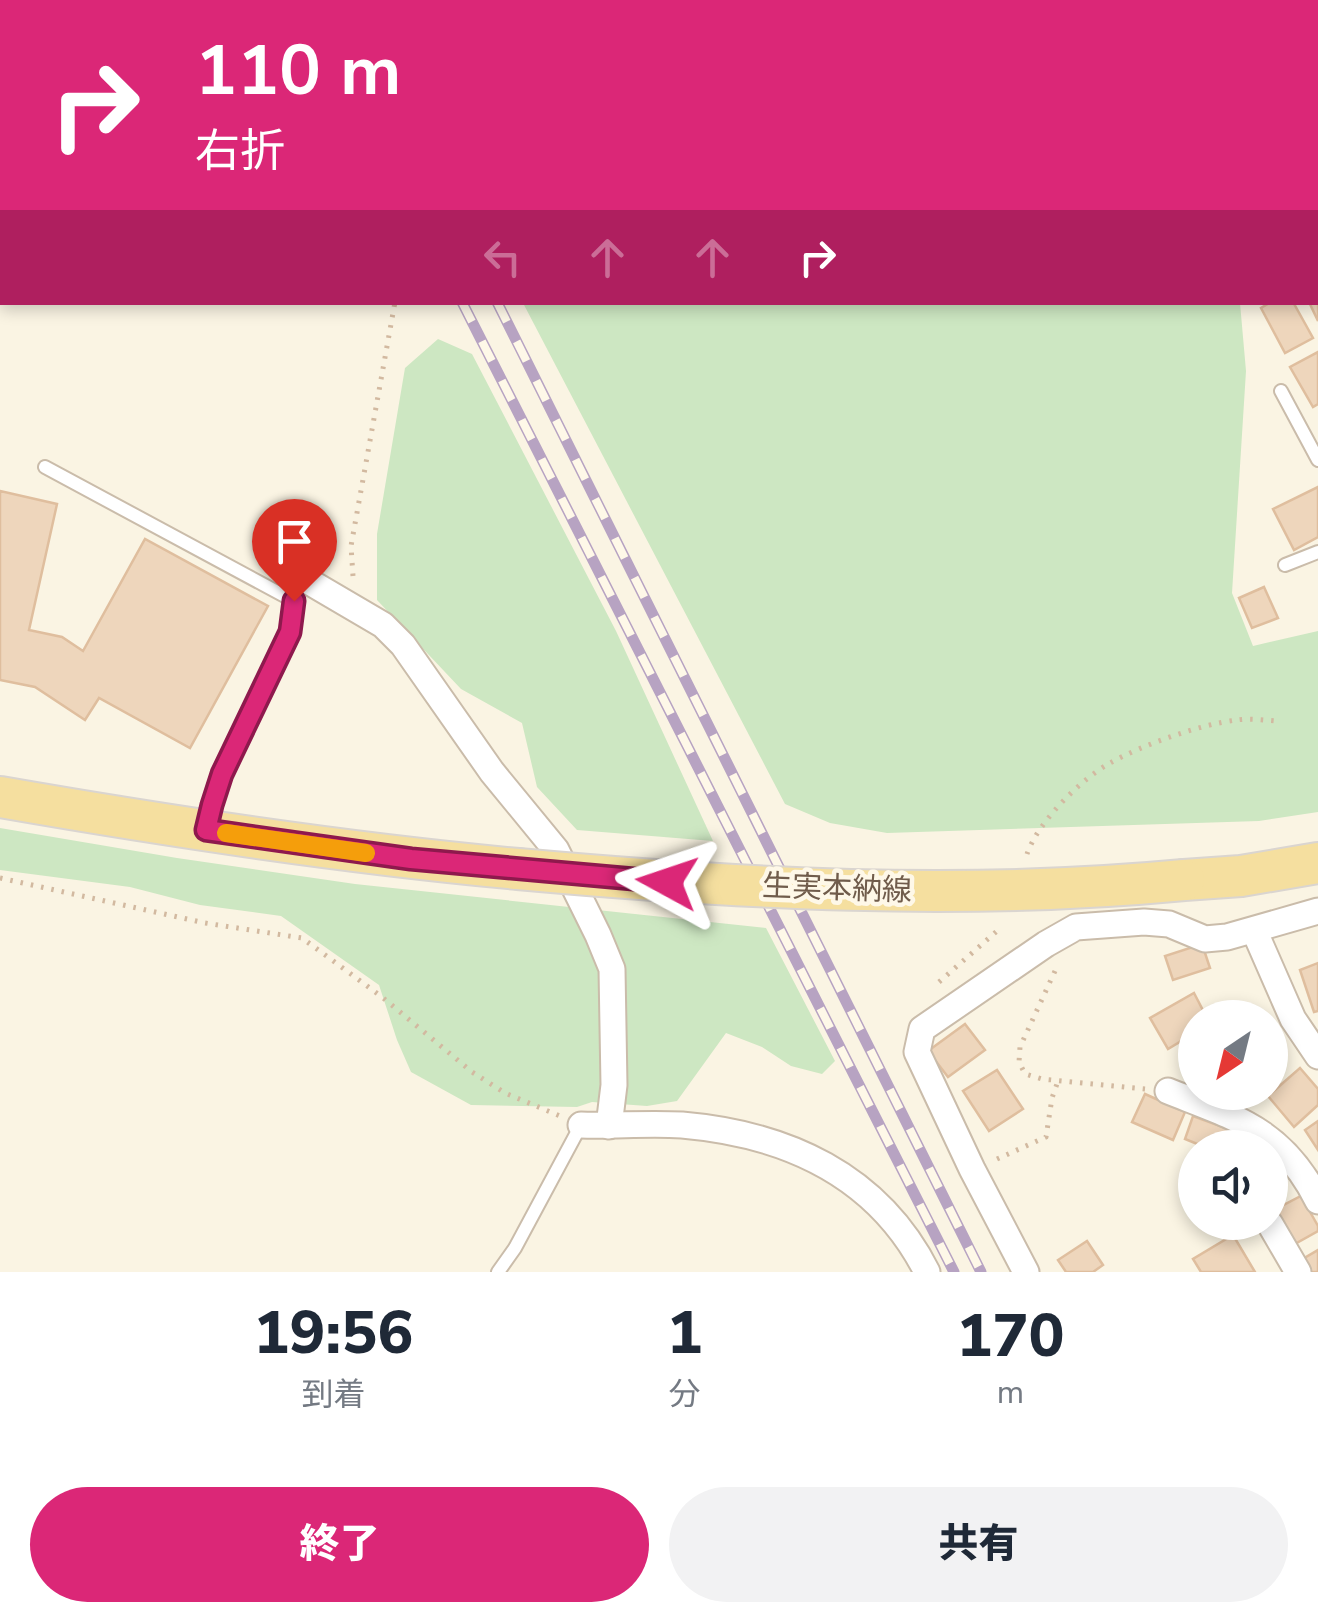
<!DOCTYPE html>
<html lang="ja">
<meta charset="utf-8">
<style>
body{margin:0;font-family:"Nunito Sans","Noto Sans JP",sans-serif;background:#f2f2f3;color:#1f2937;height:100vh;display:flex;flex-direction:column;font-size:38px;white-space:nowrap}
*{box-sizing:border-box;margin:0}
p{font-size:32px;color:#747a83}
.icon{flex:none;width:55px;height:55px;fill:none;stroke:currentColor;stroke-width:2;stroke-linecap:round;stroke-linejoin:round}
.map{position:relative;height:1272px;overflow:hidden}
.panel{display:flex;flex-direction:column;background:#fff;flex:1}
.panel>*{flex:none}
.hud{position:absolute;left:0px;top:0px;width:1320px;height:305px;box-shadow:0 5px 15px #0003;background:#db2777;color:#fff;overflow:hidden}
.needle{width:65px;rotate:215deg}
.buttons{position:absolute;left:1178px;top:1000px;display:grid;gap:20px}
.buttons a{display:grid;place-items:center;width:110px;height:110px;border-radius:50%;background:#fff;box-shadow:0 5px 15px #0003;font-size:50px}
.pin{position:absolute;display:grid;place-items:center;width:85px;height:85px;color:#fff;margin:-102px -42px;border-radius:50% 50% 50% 0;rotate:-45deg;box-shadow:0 0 10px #0007}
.pin .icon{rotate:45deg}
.me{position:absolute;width:110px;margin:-55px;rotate:275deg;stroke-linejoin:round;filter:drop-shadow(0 0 8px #0008)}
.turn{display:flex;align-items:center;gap:35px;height:210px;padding:0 30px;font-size:45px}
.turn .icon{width:130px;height:130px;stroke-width:2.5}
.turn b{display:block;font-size:70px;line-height:85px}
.lanes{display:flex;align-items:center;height:95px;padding:0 30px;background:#0003;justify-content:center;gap:50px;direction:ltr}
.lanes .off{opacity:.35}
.eta{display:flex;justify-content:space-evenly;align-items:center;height:170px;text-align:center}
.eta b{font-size:60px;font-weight:800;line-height:70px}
.cta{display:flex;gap:20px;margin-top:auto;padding:20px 30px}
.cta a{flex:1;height:115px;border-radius:60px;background:#db2777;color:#fff;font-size:40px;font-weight:800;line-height:115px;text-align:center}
.cta a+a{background:#f2f2f3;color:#1f2937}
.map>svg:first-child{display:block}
</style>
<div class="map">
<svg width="1318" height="1272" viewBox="0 0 1318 1272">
<rect width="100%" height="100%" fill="#faf4e3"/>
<g fill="#cde7c2">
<polygon points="523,303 1240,303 1246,371 1232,593 1253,646 1318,631 1318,812 1259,821 887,833 830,823 785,804"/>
<polygon points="438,339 472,354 616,631 713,841 577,830 537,787 522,723 461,689 377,600 377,534 405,368"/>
<polygon points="0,828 177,858 355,884 766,928 835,1061 822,1074 791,1066 762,1047 726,1033 677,1101 647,1106 592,1102 577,1107 471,1105 411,1072 397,1040 379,985 281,916 200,905 130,887 0,870"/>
</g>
<g fill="#eed6bc" stroke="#dfbe9e" stroke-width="2.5">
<polygon points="487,0 539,0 537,2 491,2"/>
<polygon points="1318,278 1318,321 1309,302 1318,302"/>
<polygon points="1271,302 1293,302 1313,338 1285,353 1261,308"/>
<polygon points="1318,352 1318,404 1313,407 1290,367"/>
<polygon points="1318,487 1318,537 1294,550 1273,509"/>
<polygon points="0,491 57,504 29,630 62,637 83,651 145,539 268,606 190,748 99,698 85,720 35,687 0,680"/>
<polygon points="1264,587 1278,618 1252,628 1239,598"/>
<polygon points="1202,944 1210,968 1173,980 1165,956"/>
<polygon points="1318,963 1318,1011 1314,1012 1300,970"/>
<polygon points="1194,993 1207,1018 1195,1018 1195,1054 1193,1055 1183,1040 1168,1049 1150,1018"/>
<polygon points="965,1024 985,1050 948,1077 928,1051"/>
<polygon points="1300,1068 1318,1089 1318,1105 1294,1127 1268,1096"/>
<polygon points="997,1070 1023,1109 989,1131 963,1091"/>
<polygon points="1145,1094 1185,1112 1173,1140 1132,1122"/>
<polygon points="1193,1116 1231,1130 1224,1148 1207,1148 1185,1139"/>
<polygon points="1318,1121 1318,1150 1305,1130"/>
<polygon points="1270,1157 1288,1172 1270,1192"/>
<polygon points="1301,1196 1318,1226 1318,1231 1293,1245 1274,1210"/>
<polygon points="1233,1235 1255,1272 1201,1272 1193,1259"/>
<polygon points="1087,1241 1103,1265 1093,1272 1066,1272 1058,1260"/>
<polygon points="1318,1250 1318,1272 1308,1272 1301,1260"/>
</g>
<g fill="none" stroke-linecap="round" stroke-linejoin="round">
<defs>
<g id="lane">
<polyline points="1281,391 1318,460"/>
<polyline points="45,467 294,601 290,632 222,774 208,823"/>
<polyline points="1285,565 1318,552"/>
<polyline points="498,1272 515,1248 581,1125"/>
</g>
<g id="street">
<polyline points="1126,0 1128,2"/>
<polyline points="555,2 570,0"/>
<polyline points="1077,2 1081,0"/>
<polyline points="308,581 383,625 403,645 492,772 556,850 598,935 612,969 614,1085 609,1126"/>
<polyline points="1254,930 1293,1019 1318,1056"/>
<path d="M1168,1091c68,27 115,39 150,110"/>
<path d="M581,1125c33,1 67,-2 101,0 104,9 196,50 245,147"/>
<polyline points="1270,1224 1298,1272"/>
<polyline points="1026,1272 972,1169 917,1052 922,1029 1046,944 1076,927 1144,922 1169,924 1205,939 1227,937 1318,911"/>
</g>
<g id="primary">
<path d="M0,797c172,30 344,56 518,72"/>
<polyline points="1184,880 1241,876 1318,863"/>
</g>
</defs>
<use href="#lane" stroke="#cabcaa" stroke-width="16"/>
<use href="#street" stroke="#cabcaa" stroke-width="29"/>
<use href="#primary" stroke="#dad5d0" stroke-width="44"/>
<g stroke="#d2b9a0" stroke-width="5" stroke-dasharray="2.5 8" stroke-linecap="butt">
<polyline points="280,0 281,2"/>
<polyline points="741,2 765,0"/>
<polyline points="353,576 351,546 395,302"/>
<path d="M1027,854c11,-32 54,-75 83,-91 32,-18 91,-39 127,-43 12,-2 26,0 39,1"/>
<polyline points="0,878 205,923 302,938 382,997 472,1072 505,1093 560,1116"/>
<polyline points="1055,971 1020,1047 1019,1062 1025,1074 1042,1079 1145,1089"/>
<polyline points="939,982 997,931 1000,925"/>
<polyline points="997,1159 1046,1137 1052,1098 1058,1081"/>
</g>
<use href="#lane" stroke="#fff" stroke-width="12"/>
<use href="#street" stroke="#fff" stroke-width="25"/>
<use href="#primary" stroke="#f5df9f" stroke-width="40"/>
<defs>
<g id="rail">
<polyline points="308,0 310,2"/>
<polyline points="346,0 347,2"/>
<polyline points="462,302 954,1272"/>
<polyline points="497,302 981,1272"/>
</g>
</defs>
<use href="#rail" stroke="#b7a3c2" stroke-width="11"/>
<use href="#rail" stroke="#fef8e8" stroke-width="8" stroke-dasharray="22" stroke-linecap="butt"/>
<defs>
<path id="primary-bridge" d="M518,869c222,20 444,32 666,11"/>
</defs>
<use href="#primary-bridge" stroke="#dad5d0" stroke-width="44" stroke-linecap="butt"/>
<use href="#primary-bridge" stroke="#f5df9f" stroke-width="40"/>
</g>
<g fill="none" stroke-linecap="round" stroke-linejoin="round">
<defs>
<polyline id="route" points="294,601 290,632 222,774 212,805 206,830 411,859 667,882"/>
</defs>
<use href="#route" stroke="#8e194d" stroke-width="25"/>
<use href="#route" stroke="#db2777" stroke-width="18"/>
<polyline stroke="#f59e0b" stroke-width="18" points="226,833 366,853"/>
</g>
<g text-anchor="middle" stroke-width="9" stroke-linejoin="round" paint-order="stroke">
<g font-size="30" fill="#705c4b" stroke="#fef8e8">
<text transform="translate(837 888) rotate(2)" y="10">生実本納線</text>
</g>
</g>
</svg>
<div class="buttons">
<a><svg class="needle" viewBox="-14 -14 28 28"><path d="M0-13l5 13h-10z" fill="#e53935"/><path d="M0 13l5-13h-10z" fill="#747a83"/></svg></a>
<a><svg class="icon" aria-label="sound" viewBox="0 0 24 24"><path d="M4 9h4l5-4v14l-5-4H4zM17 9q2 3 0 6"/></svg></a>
</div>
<div class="pin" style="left:294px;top:601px;background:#d93025"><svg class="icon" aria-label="arrive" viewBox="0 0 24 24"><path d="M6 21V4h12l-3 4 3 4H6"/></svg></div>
<svg class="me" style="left:667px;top:882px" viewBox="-20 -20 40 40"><path d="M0-17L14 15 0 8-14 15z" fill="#db2777" stroke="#fff" stroke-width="4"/></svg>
<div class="hud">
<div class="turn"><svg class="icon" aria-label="right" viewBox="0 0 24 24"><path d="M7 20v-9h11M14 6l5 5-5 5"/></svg><div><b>110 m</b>右折</div></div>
<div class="lanes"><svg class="icon off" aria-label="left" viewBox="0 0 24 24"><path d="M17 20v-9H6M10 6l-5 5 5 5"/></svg><svg class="icon off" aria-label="ahead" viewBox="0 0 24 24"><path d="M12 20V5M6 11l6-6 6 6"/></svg><svg class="icon off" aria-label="ahead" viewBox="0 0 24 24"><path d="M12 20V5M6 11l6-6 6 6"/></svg><svg class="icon" aria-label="right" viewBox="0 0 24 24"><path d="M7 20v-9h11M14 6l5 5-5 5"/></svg></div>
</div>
</div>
<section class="panel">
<div class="eta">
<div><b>19:56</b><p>到着</p></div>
<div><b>1</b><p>分</p></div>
<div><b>170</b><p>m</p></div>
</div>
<div class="cta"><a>終了</a><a>共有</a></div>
</section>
